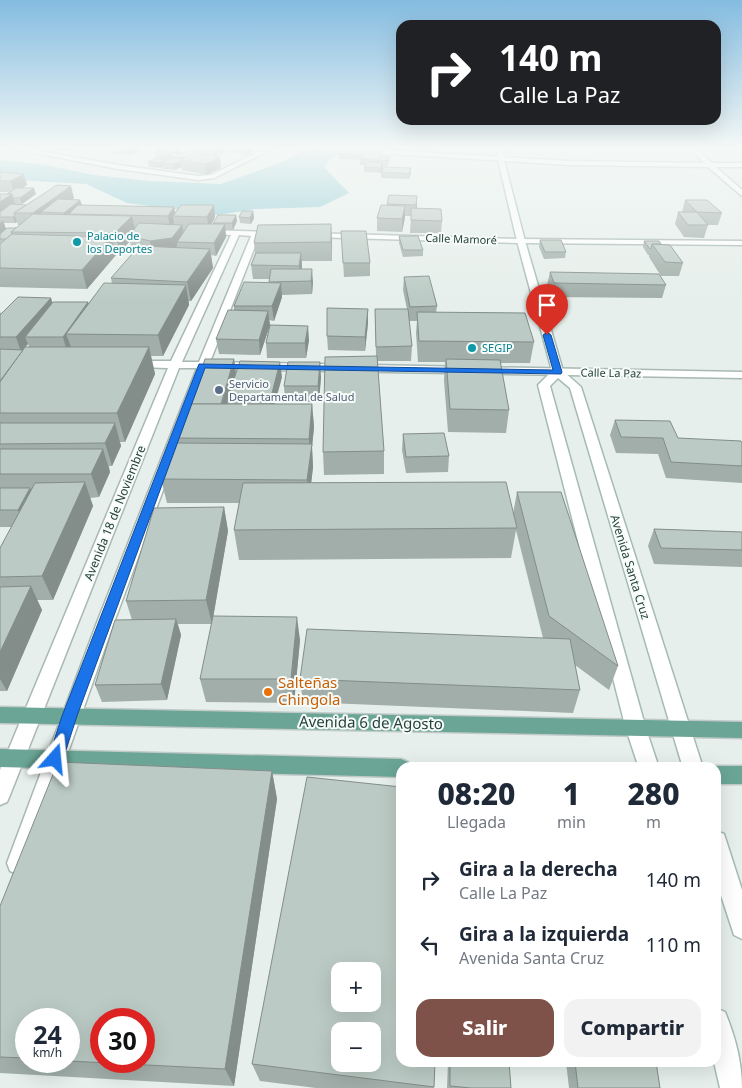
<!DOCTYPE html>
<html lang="es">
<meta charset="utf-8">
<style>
body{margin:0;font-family:"Noto Sans",sans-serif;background:#f2f2f3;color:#1f2937;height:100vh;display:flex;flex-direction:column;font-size:19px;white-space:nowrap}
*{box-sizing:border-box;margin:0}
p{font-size:16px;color:#747a83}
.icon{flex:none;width:28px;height:28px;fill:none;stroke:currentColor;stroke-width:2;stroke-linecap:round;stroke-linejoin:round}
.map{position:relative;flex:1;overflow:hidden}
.drawer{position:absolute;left:396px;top:762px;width:325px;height:305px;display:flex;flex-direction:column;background:#fff;border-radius:15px;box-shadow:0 5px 20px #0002}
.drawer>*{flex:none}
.banner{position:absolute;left:396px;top:20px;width:325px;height:105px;border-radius:15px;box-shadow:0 5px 20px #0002;background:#202124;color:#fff;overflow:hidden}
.controls{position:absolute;left:331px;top:962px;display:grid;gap:10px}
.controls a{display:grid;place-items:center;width:50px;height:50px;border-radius:10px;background:#fff;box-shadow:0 5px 20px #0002;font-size:25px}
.speed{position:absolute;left:15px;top:1008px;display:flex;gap:10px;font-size:25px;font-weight:700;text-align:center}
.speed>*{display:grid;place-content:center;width:65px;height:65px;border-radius:50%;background:#fff;box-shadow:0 5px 20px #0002;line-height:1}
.speed small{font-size:12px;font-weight:400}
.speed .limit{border:8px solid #d22;background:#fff;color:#111}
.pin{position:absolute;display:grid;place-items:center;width:42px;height:42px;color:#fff;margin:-51px -21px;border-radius:50% 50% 50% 0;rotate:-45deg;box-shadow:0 0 5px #0007}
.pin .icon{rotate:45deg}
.me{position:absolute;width:55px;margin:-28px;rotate:18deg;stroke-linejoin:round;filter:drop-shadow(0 0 4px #0008)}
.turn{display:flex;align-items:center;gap:18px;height:105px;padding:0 20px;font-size:22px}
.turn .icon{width:65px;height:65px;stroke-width:2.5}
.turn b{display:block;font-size:35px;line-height:42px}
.eta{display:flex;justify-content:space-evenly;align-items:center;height:85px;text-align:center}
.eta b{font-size:30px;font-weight:800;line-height:35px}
.action{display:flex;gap:10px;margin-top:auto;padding:10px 20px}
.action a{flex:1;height:58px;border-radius:15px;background:#7f5249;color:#fff;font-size:20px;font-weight:800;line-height:58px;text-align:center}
.action a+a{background:#f2f2f3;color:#1f2937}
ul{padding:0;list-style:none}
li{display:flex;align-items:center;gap:15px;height:65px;padding:0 20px}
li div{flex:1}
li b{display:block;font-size:19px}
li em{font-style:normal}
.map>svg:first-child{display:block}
</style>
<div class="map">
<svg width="742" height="1088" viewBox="0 0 742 1088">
<rect width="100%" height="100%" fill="#e6efeb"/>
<polygon fill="#8ec9d4" points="310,148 351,148 330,159 324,167 349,193 320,207 255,209 218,215 127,203 86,184 0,179 0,160 46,165 94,175 151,181 221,184 282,162"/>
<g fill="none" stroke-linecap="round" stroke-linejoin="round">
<defs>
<g id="street">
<polygon points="10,148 23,148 118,165 198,176 211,175 266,148 274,148 214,178 198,180 118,169"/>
<polygon points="323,148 356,148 569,161 704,163 689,148 696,148 712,163 742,163 742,167 716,167 742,190 742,196 708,167 569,165 326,150"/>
<path d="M203,230l73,2 4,2 -4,2h-17l-49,126 532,10v6l-534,-9 -95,256 -84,238 -3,8 -8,3 -8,-3 -3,-8 89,-238 101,-257h-18l-169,427 -3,7 -7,3v-35l168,-402 -34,-1 -5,-3 5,-3h37l60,-126 -25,-1 -4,-2zM239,235l12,1 -52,126h-17z"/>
<polygon points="308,233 521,239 742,241 742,245 521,243 311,237 308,237"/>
</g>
<g id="secondary">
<polygon points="497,148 503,148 504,160 525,241 563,371 581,387 703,768 683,768 570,388 558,378 550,386 646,729 659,768 639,768 626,729 538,385 552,371 517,241 498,160"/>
<polygon points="716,831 724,834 742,890 742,939 734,935 716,880"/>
<path d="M716,1008l9,4c10,24 17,50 17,76h-22l-6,-26h2z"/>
</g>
<g id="primary">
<polygon points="0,707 742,722 742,738 0,723"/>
<polygon points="0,749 401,759 408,762 411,768 401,768 401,777 0,767"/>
<polygon points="716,766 742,766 742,784 716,784 716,768 711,768"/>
</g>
</defs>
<use href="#street" stroke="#a8b8b2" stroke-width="3"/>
<use href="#secondary" stroke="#a4bbb3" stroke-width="3"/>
<use href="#primary" stroke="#c2cac8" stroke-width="3"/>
<use href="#street" fill="#fff" fill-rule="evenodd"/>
<use href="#secondary" fill="#fff" fill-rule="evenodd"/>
<use href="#primary" fill="#6aa596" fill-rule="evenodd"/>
</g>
<g fill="#a1aea9" fill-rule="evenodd">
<polygon points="53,148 73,148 65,151 54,150"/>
<polygon points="112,148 137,148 138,152 130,155 114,154"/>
<polygon points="180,148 181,153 180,154 182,154 189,151 188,148 254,148 254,151 247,155 224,151 224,153 214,156 198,153 198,154 221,168 206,175 182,170 181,167 175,170 163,169 162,167 161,168 149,167 148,162 156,158 155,149"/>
<polygon points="342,150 381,156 389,162 387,166 383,166 383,169 380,173 364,172 364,167 365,165 360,165 360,160 339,159 339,154"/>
<path d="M0,172l24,2 3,11 -5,3 14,6 -14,10 -7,1h11l48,-7 -2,1 8,1 2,5 93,8 39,-8 1,12 -4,7h2v-1l23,-8 1,6 -4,9h-8l1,7 -10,19 -5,-1 2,13 -22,33h-2v4l-26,51h-12l4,18 -30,68h-5l1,4 -9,20h-3l1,6 -11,25 -9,1 3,8 -40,94h-16l5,10 -35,81h-7v-143l12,-21h-12v-216l1,3 50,-16 1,5 36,-1 1,2 23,-20 -1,-6 25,-28 -5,-2 -1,-7 -10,11 -5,-1 1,4 -29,34 -87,-2v-93h7l2,-2h-9zM17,222l1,3h2l-4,3 -10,1 -2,-6h11zM28,344l1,3 -7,3z"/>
<polygon points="381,172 411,173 409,179 381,178"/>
<polygon points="417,196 417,209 442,221 441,233 410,233 411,216 405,216 402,232 377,231 377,218 387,205 387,204"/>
<polygon points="685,200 722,213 718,225 708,225 704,238 684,237 675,224 678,212 682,212"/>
<polygon points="253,211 254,218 251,224 240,223 239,217"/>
<polygon points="341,231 370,263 370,276 344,277"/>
<polygon points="399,236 423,250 423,256 403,257 399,243"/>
<polygon points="540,240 566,252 565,258 544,259 539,247"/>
<polygon points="332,241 332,261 302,261 302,269 313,282 312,294 282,295 282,297 274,321 269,320 270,325 260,355 219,354 216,339 234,310 234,306 269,283 269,279 253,279 251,265 255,253 254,243"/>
<polygon points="644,241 661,244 683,263 679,276 661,276 649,257 649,255 648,255 643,247"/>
<polygon points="550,272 666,285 662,298 551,297 547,285"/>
<polygon points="404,277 437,306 436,313 534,342 530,363 500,363 509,410 506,433 448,432 444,380 445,362 418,362 416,333 417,321 409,321 412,346 411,361 377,361 384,451 384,474 324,475 323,452 376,356 375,309 407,309 403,290"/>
<polygon points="368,309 368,323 365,351 328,350 327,336"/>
<polygon points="309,340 306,358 267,358 266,343"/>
<polygon points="234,359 236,374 282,377 275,404 312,404 314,427 312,447 313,467 311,483 513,514 517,492 618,666 609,690 575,665 580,690 573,713 303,702 300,679 543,638 516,530 511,558 239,560 234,530 239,503 167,503 161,479 178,443 177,438 190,404"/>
<polygon points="321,377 319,402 285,402 284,386"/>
<polygon points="615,420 678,438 742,443 742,483 666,478 658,454 616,453 610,435"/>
<polygon points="403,434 449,456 448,472 406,473 402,450"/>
<polygon points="224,507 228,531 212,624 178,624 181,635 167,700 102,702 95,685 132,620 126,601"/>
<polygon points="654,529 742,532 742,567 654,564 648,546"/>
<polygon points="300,640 294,703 206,702 200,679"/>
<path d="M272,771l5,28 -43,287 -234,-13v-167zM26,1019h43v42h-43z"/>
<polygon points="435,1062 434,1088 316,1088 260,1081 252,1064"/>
<polygon points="448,1062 509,1062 511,1088 447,1088"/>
<polygon points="566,1062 656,1062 660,1088 569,1088"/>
</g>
<g fill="#838d89">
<polygon points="64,148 73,148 65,151"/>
<polygon points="134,148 137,148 138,152 130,155 129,150"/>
<polygon points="180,148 181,153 175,157 170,156 171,159 169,160 168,155"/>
<polygon points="221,148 223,148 224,153 214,156 214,151"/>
<polygon points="250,148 254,148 254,151 247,155 247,149"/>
<polygon points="220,157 221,168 206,175 205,164"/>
<polygon points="390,157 389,162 387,166 388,161"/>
<polygon points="167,159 168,164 162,163 162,167 161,168 160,163"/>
<polygon points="180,161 181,167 175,170 174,164"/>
<polygon points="383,163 383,169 380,173 380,168"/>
<polygon points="411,168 411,173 409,179 409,174"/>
<polygon points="24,174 27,185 14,193 11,181"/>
<polygon points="71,186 74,198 54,213 41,212 43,221 37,226 33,213"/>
<polygon points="34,188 36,194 22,204 20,198"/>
<polygon points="12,194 16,206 0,216 0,202"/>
<polygon points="417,196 417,208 415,217 416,205"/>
<polygon points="80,200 84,211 69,214 71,222 67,225 64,213"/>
<polygon points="214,205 215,217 209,229 207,217"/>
<polygon points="405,206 405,218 402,232 402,219"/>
<polygon points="174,207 176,216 173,216 174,223 170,228 168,216"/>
<polygon points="253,211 254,218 251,224 250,218"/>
<polygon points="236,215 237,221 233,230 232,223"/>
<polygon points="15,216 17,222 15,223 13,217"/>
<polygon points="132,216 136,234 129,236 130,241 120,252 115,233"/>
<polygon points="3,220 7,232 0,239 0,223"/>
<polygon points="225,224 226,237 216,256 214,243"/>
<polygon points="331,224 332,241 332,261 331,242"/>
<polygon points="182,225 185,237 177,242 177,246 174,250 152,254 150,241"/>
<polygon points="111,237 116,255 87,289 82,270"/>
<polygon points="210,249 213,268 191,301 187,282"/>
<polygon points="301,253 302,266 300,279 299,266"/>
<polygon points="312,269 313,282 312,294 311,281"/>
<polygon points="281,283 282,297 274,321 272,306"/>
<polygon points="186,285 189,305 163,356 158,335"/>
<polygon points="51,298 55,312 25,337 28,344 21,352 16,337"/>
<polygon points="88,302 92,316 66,334 71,347 67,352 63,337"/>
<polygon points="368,309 368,323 365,351 365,337"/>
<polygon points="268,311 270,325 260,355 259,340"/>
<polygon points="308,326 309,340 306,358 305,343"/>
<polygon points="149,347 155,374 125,442 117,413"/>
<polygon points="234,359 236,374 227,400 228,406 221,407"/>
<polygon points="280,362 282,377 271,416 270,401"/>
<polygon points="320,362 321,377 319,402 318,386"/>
<polygon points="312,404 314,427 312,447 313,467 309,503 307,480 310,458 309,439"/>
<polygon points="115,423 121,446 112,466 105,443"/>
<polygon points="103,449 110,472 99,497 91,474"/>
<polygon points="85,482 93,506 53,600 42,576"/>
<polygon points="30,488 37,504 25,527 18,510"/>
<polygon points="224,507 228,531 212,624 206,600"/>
<polygon points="31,586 42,610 7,691 0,679 0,652"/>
<polygon points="297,617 300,640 294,703 291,679"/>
<polygon points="176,619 181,635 167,700 161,684"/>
<polygon points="272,771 277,799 234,1086 225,1069"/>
</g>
<g fill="#bbcac4" stroke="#838d89" fill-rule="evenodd">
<polygon points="112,148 134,148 129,150"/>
<polygon points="158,148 180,148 168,155 155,154 164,150 155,149"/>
<polygon points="199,148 221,148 214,151"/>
<polygon points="237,148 250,148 247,149"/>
<polygon points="190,150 198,152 185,158 170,156 174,153 182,154"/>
<polygon points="342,150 381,151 379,156 390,157 388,161 360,159 363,155 339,154"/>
<polygon points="195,153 220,157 205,164 180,160"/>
<polygon points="155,158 167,159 160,163 148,162"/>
<polygon points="171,158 182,159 180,160 180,161 174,164 162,163"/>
<polygon points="367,162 383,163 380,168 364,167"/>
<polygon points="384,167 411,168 409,174 381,172"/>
<polygon points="0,172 24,174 11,181 0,181"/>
<polygon points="57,185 71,186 33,213 14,213"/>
<polygon points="16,188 34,188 20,198 13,198 12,194 7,194"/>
<polygon points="0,194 12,194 0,202"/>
<polygon points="389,195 417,196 416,205 387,204"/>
<polygon points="58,199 80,200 64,213 41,212"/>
<polygon points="685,200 707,200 722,213 697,212 708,225 688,225 678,212 697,212"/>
<polygon points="11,204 26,205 14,213 15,216 13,217 0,217 0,212"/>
<polygon points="78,205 174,207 168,216 69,214"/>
<polygon points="181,205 214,205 207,217 173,216"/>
<polygon points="381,205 405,206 402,219 377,218"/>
<polygon points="411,208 441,209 442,221 411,220"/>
<polygon points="242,211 253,211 250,218 239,217"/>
<polygon points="33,214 132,216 115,233 11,232"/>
<polygon points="218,215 236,215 232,223 213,223"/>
<polygon points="139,223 182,225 172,238 150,241 129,236"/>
<polygon points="189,224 225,224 214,243 177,242"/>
<polygon points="331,224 331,242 254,243 258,225"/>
<polygon points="7,228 16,228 11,232 12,234 6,239 0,239 0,234"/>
<polygon points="341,231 366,231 370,263 343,263"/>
<polygon points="12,234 111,237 82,270 0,268 0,244"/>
<polygon points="399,236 418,236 423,250 403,250"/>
<polygon points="540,240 561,240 566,252 545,252"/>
<polygon points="644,241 659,241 661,244 652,244 651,249 650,249"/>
<polygon points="652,244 670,245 683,263 665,262"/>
<polygon points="139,246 210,249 187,282 111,278"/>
<polygon points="256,253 301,253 299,266 251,265"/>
<polygon points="271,269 312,269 311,281 269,282"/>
<polygon points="550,272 659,274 666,285 554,283"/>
<polygon points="429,276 437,306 410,307 404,277"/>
<polygon points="244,282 281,283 272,306 234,306"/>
<polygon points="104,283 186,285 158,335 66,334"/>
<polygon points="18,297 51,298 16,337 0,337 0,315"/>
<polygon points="53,302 88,302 63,337 25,337"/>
<polygon points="327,308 368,309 365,337 327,336"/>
<polygon points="375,309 408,309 412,346 376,347"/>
<polygon points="228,310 268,311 259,340 216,339"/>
<polygon points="417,312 525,313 534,342 419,341"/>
<polygon points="270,325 308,326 305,343 266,343"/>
<polygon points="25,347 149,347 117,413 0,413 0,382"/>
<polygon points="0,349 23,350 0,381"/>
<polygon points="377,356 384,451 323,452 325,357"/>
<polygon points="205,359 234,359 221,404 190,404"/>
<polygon points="446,359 500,360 509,410 450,409"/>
<polygon points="240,361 280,362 270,401 227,400"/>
<polygon points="288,362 320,362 318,386 284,386"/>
<polygon points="189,404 312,404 309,439 177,438"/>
<polygon points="615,420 670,421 678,438 741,441 742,443 742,466 671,462 663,438 621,437"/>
<polygon points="0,423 115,423 105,443 0,444"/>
<polygon points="444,433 449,456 406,457 403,434"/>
<polygon points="174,443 312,444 307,480 161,479"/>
<polygon points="0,449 103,449 91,474 0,474"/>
<polygon points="85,482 42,576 0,577 0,548 35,483"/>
<polygon points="506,482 517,528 234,530 243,483"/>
<polygon points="0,488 30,488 18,510 0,510"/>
<polygon points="517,492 561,492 618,666 549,616"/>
<polygon points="224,507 206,600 126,601 154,508"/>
<polygon points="654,529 742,532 742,550 661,548"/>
<polygon points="31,586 0,652 0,587"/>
<polygon points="213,616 297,617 291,679 200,679"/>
<polygon points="176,619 161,684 95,685 115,620"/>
<polygon points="307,629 570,639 580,690 300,679"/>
<path d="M58,762l214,9 -47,298 -156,-8v-42h-43v39l-26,-1v-151zM101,1019h43v42h-43z"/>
<path d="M307,777l94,10v275h34l-1,25 -182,-23zM340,971h32v33h-32zM340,1031h32v33h-32z"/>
<polygon points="450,1062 509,1062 511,1088 471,1088 450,1086"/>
<polygon points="575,1062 656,1062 660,1088 578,1088"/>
</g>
<linearGradient id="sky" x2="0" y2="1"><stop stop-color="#84bce0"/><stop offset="0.49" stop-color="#f4f8f6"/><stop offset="1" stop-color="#f4f8f6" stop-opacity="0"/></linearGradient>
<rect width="742" height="300" fill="url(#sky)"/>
<polygon fill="#1a73e8" stroke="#114b97" points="547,332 551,335 562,372 561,374 205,368 77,716 63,759 61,764 55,766 50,764 48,759 62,716 199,364 553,370 543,335"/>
<g fill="#0f9aa8" stroke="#f7fbf9" stroke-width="2">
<circle cx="77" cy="242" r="5"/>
<circle cx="472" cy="348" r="5"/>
</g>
<circle fill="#5c6f8a" stroke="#f7fbf9" stroke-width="2" cx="219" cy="390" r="5"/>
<circle fill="#e8710a" stroke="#f7fbf9" stroke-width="2" cx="268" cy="692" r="5"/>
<g text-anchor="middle" stroke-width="4" stroke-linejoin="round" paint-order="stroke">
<g font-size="11" fill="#0d838f" stroke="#f7fbf9" text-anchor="start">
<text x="87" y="240">Palacio de<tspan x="87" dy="13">los Deportes</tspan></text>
<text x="482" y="352">SEGIP</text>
</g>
<g font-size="11" fill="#24423a" stroke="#f7fbf9">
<text transform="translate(461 239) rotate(2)" y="4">Calle Mamoré</text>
<text transform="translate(611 373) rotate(1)" y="4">Calle La Paz</text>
</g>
<g font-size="11" fill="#4e5e75" stroke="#f7fbf9" text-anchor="start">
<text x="229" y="388">Servicio<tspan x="229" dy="13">Departamental de Salud</tspan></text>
</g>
<g font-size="12" fill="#24423a" stroke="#f7fbf9">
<text transform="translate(115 513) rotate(-68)" y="4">Avenida 18 de Noviembre</text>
<text transform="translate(630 567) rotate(73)" y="4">Avenida Santa Cruz</text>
</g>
<g font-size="15" fill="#c56008" stroke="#f7fbf9" text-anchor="start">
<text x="278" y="688">Salteñas<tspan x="278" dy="17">Chingola</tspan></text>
</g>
<g font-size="15" fill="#24423a" stroke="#f7fbf9">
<text transform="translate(371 723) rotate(1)" y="5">Avenida 6 de Agosto</text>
</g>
</g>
</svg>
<div class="controls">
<a>+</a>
<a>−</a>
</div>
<div class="speed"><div>24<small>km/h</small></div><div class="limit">30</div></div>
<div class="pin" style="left:547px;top:335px;background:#d93025"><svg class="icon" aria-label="arrive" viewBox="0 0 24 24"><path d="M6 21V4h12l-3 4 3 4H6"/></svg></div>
<svg class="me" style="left:55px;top:759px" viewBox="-20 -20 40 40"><path d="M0-17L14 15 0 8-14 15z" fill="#1a73e8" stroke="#fff" stroke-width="4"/></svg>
<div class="banner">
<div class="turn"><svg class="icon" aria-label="right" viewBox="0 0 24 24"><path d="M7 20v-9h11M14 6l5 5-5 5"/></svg><div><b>140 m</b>Calle La Paz</div></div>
</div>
<section class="drawer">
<div class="eta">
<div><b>08:20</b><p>Llegada</p></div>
<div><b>1</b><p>min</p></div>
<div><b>280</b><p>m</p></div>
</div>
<ul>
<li><svg class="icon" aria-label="right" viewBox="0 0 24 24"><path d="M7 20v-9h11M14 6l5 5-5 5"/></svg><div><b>Gira a la derecha</b><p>Calle La Paz</p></div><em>140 m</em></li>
<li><svg class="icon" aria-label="left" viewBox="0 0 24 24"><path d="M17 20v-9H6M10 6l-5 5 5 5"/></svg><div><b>Gira a la izquierda</b><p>Avenida Santa Cruz</p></div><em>110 m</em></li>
</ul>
<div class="action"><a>Salir</a><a>Compartir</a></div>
</section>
</div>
